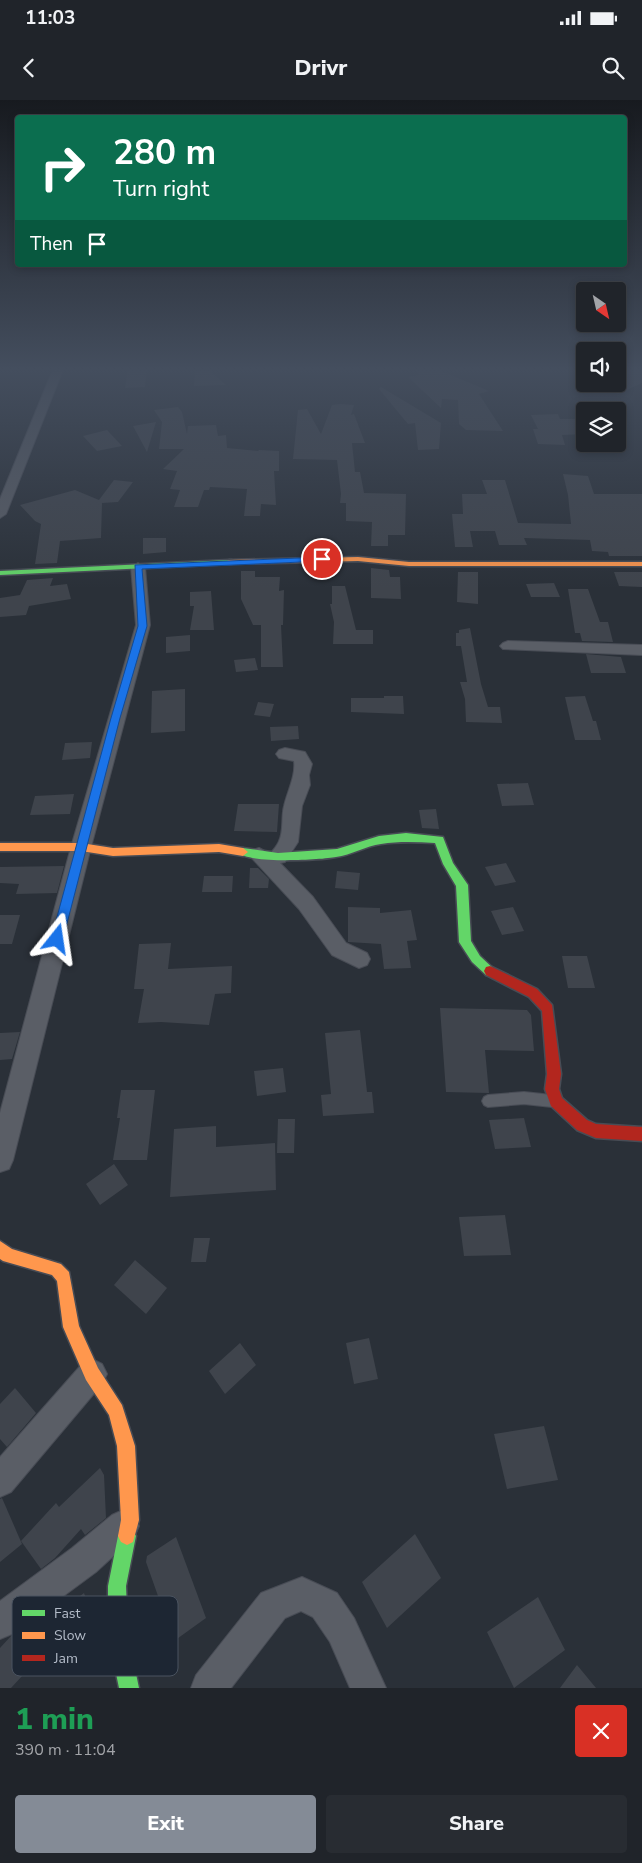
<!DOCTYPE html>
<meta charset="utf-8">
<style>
body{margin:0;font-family:"Nunito Sans",sans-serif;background:#282c32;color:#f1f3f6;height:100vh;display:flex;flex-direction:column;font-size:19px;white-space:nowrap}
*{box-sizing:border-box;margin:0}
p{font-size:16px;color:#a2a4a8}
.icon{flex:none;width:28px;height:28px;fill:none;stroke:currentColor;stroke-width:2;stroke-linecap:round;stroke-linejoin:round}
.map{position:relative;height:1588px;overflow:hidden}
.drawer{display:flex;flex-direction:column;background:#20242a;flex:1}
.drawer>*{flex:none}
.top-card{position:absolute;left:15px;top:15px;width:612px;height:152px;border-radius:5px;box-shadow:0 2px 8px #0003,0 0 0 1px #3d4147;background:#0b6e4f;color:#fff;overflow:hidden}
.needle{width:32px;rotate:146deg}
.fabs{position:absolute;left:576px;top:182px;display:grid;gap:10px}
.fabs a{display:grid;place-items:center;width:50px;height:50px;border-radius:5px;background:#20242a;box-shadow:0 2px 8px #0003,0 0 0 1px #3d4147;font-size:25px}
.pin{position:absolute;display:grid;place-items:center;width:42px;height:42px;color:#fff;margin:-21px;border:2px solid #fff;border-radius:50%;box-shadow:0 1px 5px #0007}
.me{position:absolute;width:55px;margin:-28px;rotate:15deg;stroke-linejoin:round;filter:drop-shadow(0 0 4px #0008)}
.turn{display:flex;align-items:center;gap:18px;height:105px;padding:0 15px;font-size:22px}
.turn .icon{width:65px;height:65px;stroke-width:2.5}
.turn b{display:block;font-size:35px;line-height:42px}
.then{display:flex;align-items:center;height:48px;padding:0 15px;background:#0003;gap:10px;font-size:19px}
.round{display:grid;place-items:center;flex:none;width:52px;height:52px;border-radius:5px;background:#282c32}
.summary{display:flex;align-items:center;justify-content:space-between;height:85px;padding:0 15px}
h1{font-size:30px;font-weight:800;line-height:38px;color:#1e9e55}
.button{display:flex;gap:10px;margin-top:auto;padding:10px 15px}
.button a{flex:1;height:58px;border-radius:5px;background:#848b96;color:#fff;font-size:20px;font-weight:800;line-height:58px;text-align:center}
.button a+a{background:#282c32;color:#f1f3f6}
.status{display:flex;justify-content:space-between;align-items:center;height:35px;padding:0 25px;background:#20242a;direction:ltr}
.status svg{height:14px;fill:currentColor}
header{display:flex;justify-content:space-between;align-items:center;height:65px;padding:0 15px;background:#20242a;font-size:22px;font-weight:800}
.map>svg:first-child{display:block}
</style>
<div class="status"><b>11:03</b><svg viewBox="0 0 49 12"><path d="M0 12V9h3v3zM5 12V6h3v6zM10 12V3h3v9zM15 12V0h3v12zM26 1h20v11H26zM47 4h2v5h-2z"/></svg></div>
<header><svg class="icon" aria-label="back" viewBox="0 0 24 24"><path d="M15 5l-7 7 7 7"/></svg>Drivr<svg class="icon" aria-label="search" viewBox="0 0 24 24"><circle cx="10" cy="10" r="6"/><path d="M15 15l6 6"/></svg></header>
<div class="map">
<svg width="642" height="1588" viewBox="0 0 642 1588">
<rect width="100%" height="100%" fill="#2a3038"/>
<g fill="#3f444c">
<polygon points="147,267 145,287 125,288 128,268"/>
<polygon points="414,267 432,267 489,291 479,294 503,331 466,330 459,324 458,300 442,299 441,308 408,277 419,275"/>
<polygon points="618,267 642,267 642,283 618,294 595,286 600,284 618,284"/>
<polygon points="195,271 210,271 226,285 194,286"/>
<polygon points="381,287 441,323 439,349 418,350 415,323 408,324 379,289"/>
<polygon points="340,304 354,305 351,315 354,314 365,343 352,343 355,372 360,372 364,393 406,394 405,435 388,435 388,446 371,446 372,422 346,421 346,403 340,403 341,394 337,360 293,359 298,310 307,309 321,334 332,305"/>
<polygon points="178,307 182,312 187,334 188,326 216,325 218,336 226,335 227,348 258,351 259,350 279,351 279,371 274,371 276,405 261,404 260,416 244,416 247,389 210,387 209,390 204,390 198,407 174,407 180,390 170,389 177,371 163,369 184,349 159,349 162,322 154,310"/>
<polygon points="558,314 560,319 576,319 584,334 562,335 565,345 538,344 533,329 538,329 531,315"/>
<polygon points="156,322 147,352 133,326"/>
<polygon points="107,330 122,346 97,351 83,336"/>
<polygon points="563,374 588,376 594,394 642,394 642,456 609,456 608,452 592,451 590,440 524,438 527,445 499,445 495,431 470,431 473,447 455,447 452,414 463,414 462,394 487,394 482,380 505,380 518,423 571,424 568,395"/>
<polygon points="114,380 133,382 118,402 102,403 101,438 60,441 57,463 35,464 41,424 35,421 20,405 75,390 99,400"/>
<polygon points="143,438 166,438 166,452 143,454"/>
<polygon points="371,468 389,470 390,477 400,477 401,499 371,498"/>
<polygon points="241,471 255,471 255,477 280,477 279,491 284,490 283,525 281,525 283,567 261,567 261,525 253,525 241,499"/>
<polygon points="458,472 478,472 478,504 457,502"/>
<polygon points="614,472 642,472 642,487 619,486"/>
<polygon points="53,478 50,486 67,484 71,499 29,506 26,515 0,517 0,498 20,495 27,480"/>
<polygon points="554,483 560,497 531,497 526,484"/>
<polygon points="332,486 345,486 356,530 373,530 373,544 333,544 334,522 330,504 332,504"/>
<polygon points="568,489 588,489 600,522 608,522 613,542 582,541 580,533 575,533"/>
<polygon points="211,491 214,530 190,530 194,506 190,506 190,492"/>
<polygon points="470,528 481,584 488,607 500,607 502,623 466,622 465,599 460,582 467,582 461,546 456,546 456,533 459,533 459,530"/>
<polygon points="190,535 190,551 166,553 166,537"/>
<polygon points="586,554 621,557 626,573 591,573"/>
<polygon points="255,558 258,570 236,572 234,560"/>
<polygon points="185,589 185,631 151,633 152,591"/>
<polygon points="384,596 403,596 404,614 351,612 351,598 384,598"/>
<polygon points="585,596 593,621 596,621 601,640 575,640 565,597"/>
<polygon points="258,602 274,604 270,617 254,615"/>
<polygon points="298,626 299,639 271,641 270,627"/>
<polygon points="92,642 90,658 62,660 65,643"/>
<polygon points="528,683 534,705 502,706 497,684"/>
<polygon points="74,694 70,714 30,715 35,696"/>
<polygon points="238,704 279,704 277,732 234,731"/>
<polygon points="436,709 439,729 422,728 419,710"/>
<polygon points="506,763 516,782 495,786 485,767"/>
<polygon points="64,766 57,793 16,794 19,784 0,783 0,767"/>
<polygon points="250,768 258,768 269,779 268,788 249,788"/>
<polygon points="337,771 360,773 358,790 335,788"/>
<polygon points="204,776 233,776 232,792 202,792"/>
<polygon points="348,807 380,808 380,813 411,810 417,840 407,841 411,868 384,869 381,844 348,842"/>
<polygon points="513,807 524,831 502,835 491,811"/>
<polygon points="0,815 20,815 12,844 0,844"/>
<polygon points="171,843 168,869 232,866 231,893 215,894 209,925 161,922 138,923 144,889 134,889 139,844"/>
<polygon points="562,856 587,856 595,888 568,888"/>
<polygon points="440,908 527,910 531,915 534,951 485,950 489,993 446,992"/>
<polygon points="360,930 367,992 372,992 374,1013 323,1016 321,995 331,994 325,933"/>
<polygon points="20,932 12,959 0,960 0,933"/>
<polygon points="283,968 286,992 257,996 254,971"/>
<polygon points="121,990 155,990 147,1060 113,1060 120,1018 117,1018"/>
<polygon points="524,1018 531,1047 495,1049 489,1020"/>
<polygon points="278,1019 295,1019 294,1053 277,1053"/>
<polygon points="216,1026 216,1047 275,1043 276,1090 170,1097 174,1029"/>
<polygon points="114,1064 128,1085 100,1105 86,1084"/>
<polygon points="505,1115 511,1155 464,1156 459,1117"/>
<polygon points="194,1138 210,1138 206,1162 191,1162"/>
<polygon points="135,1160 167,1188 146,1214 114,1185"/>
<polygon points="369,1238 378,1279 354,1284 346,1243"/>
<polygon points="240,1243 256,1265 225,1294 209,1271"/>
<polygon points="15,1288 36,1313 7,1347 0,1339 0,1304"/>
<polygon points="544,1326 558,1380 507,1389 494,1334"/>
<polygon points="100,1368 104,1375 106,1418 85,1435 81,1429 55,1458 41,1469 21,1441 56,1403 59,1407"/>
<polygon points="2,1398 22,1444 0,1462 0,1399"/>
<polygon points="415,1434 441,1478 387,1528 362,1482"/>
<polygon points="176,1437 206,1518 174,1541 146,1462 147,1456"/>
<polygon points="84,1493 92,1515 93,1537 66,1558 58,1537 11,1588 0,1588 0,1548 11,1536 33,1520 38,1528"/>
<polygon points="538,1497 565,1550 514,1588 487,1532"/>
<polygon points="577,1565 596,1588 560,1588"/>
</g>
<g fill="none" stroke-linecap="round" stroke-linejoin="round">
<defs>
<polygon id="lane" points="524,992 552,995 556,997 558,1001 556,1005 552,1007 524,1004 488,1007 484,1005 482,1001 484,997 488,995"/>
<g id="street">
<polygon points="54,267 64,267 6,414 0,418 0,399"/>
<polygon points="138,463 145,467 150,525 91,747 13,1060 9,1069 0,1072 0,1013 71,747 136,525 131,467"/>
<polygon points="508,541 642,545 642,555 503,549 500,546 503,543"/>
<path d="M285,648l20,4 7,12 -3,11 1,10 -8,21 -4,36 -13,20 -5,1 33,34 33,46 21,10 3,6 -3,6 -8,3 -27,-13 -33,-46 -50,-54 3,-5 7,-2 11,6c3,-4 7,-8 9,-13 5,-10 2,-24 5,-35 3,-14 12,-30 10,-45l-15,-3 -3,-4 3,-4z"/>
<polygon points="92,1259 102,1264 107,1274 102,1284 11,1392 0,1397 0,1357 82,1264"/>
<polygon points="123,1410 134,1415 139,1426 134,1437 96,1472 12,1534 0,1539 0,1501 72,1448 112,1415"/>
<polygon points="302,1477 337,1493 354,1518 386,1588 350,1588 330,1542 313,1517 301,1511 285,1518 231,1588 191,1588 196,1575 261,1493"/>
</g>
<g id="fast">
<polygon points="229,460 232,460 232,464 0,475 0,471"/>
<path d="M406,733l37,4 10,26 15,22 3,56 9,15 16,15 -2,4 -4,1 -4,-1 -14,-13 -13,-20 -3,-56 -13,-22 -8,-21c-18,-1 -36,-2 -54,1 -15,2 -30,11 -45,13 -16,3 -89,7 -98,-5l5,-4 35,5 59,-4 42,-13z"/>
<polygon points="127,1427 133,1430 136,1436 126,1486 128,1535 139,1588 119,1588 108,1535 108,1486 118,1436 121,1430"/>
</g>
<g id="slow">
<polygon points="358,457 409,462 642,462 642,466 409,466 358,461 229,464 225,462 229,460"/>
<polygon points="0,743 81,743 113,748 219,744 243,748 248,752 243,756 219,752 113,756 81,751 0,751"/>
<polygon points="0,1141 12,1149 61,1164 69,1172 79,1226 98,1268 122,1305 135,1346 139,1420 133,1442 127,1445 121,1442 118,1436 121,1420 117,1346 109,1315 86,1280 63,1227 57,1181 52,1175 3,1161 0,1159"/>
</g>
<polygon id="jam" points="490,866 537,889 552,905 561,974 559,989 562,998 587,1020 596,1024 642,1027 642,1041 596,1038 577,1030 551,1006 545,989 547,974 542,911 529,897 486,875 484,871 486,867"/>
</defs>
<use href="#lane" stroke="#484c55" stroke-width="2"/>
<use href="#street" stroke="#484c55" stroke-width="2"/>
<use href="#fast" stroke="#484c55" stroke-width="3"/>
<use href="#slow" stroke="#484c55" stroke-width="3"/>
<use href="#jam" stroke="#484c55" stroke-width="3"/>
<use href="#lane" fill="#5a5e66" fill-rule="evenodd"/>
<use href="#street" fill="#5a5e66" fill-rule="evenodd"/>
<use href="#fast" fill="#63d668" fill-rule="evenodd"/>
<use href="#slow" fill="#ff974d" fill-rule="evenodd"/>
<use href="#jam" fill="#b3261e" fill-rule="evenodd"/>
</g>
<linearGradient id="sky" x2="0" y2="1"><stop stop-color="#171a1f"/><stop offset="0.55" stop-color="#444e5e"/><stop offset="1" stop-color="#444e5e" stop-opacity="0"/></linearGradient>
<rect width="642" height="489" fill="url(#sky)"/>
<polygon fill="#1a73e8" stroke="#114b97" points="322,457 325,457 325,461 142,469 147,526 120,618 63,839 61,842 53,842 51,839 111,618 138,526 135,465"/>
<rect x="12" y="1496" width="166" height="80" rx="8" fill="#1d2633" stroke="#4a5360" stroke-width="1"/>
<rect x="22" y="1510" width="23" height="6" fill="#63d668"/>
<rect x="22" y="1532" width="23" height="7" fill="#ff974d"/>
<rect x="22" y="1555" width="23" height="6" fill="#b3261e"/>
<g font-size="14" fill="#b4bcc9">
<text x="54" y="1518">Fast</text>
<text x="54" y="1540">Slow</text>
<text x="54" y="1563">Jam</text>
</g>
</svg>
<div class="fabs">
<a><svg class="needle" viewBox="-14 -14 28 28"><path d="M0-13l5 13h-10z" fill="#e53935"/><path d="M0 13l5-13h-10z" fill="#a2a4a8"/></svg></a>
<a><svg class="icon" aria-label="sound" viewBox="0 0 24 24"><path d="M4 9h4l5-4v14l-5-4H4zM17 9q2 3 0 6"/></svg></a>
<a><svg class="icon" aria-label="layers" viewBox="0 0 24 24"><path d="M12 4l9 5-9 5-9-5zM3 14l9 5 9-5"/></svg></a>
</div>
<div class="pin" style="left:322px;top:459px;background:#d93025"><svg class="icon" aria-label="arrive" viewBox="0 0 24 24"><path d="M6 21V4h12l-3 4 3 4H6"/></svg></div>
<svg class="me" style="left:57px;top:839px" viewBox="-20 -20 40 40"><path d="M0-17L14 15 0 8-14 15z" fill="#1a73e8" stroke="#fff" stroke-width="4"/></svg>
<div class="top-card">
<div class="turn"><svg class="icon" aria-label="right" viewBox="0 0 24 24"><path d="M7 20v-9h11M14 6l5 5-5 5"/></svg><div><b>280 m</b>Turn right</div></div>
<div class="then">Then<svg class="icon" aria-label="arrive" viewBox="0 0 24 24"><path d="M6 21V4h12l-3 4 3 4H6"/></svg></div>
</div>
</div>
<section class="drawer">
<div class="summary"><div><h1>1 min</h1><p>390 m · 11:04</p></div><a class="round" style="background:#d93025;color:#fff"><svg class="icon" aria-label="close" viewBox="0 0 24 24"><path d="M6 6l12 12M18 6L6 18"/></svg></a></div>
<div class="button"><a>Exit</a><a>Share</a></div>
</section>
